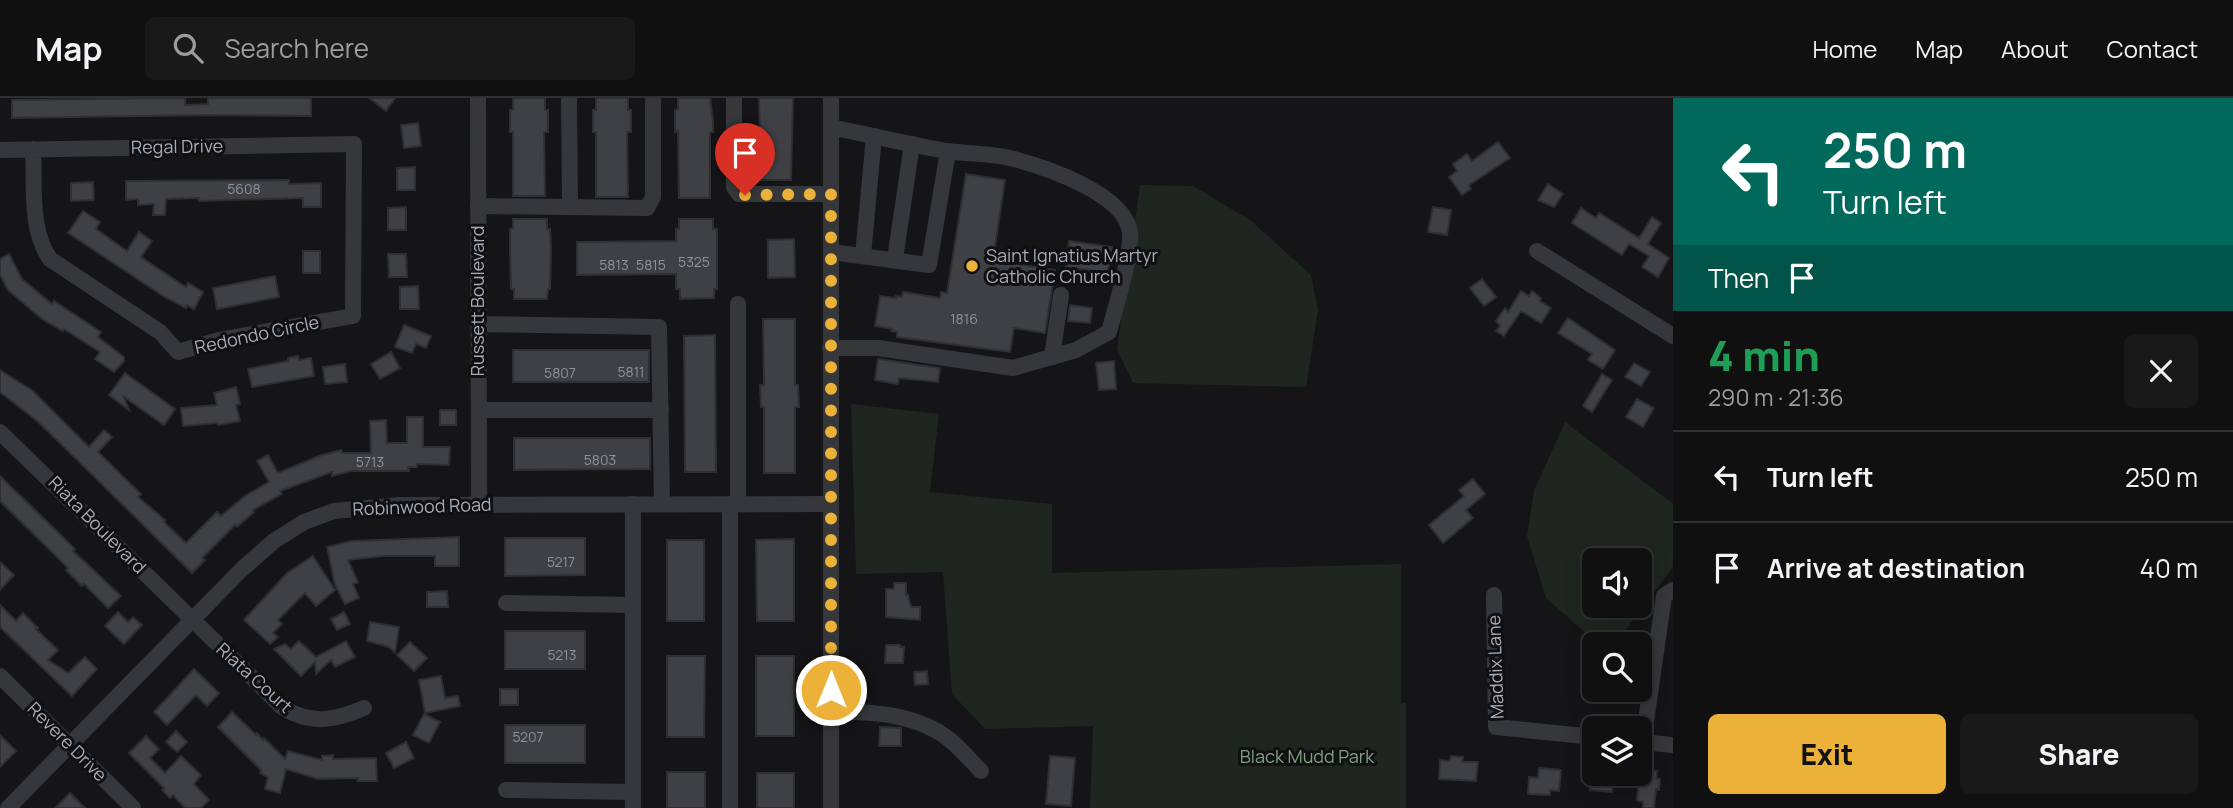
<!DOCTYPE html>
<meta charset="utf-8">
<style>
body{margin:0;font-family:Manrope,sans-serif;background:#19191a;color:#f1f3f6;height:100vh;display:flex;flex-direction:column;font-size:26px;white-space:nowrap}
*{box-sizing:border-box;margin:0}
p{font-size:23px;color:#9c9d9f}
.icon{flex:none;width:38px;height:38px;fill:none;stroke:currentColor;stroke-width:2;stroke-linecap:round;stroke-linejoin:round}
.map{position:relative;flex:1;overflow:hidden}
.sheet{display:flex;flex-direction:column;background:#101011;width:560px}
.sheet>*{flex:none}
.banner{background:#00695c;color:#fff;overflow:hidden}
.buttons{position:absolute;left:1582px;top:450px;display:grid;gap:14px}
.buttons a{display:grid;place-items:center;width:70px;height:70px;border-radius:10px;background:#101011;box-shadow:0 4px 18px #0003,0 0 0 2px #303031;font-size:35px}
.pin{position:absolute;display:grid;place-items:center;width:60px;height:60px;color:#fff;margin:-72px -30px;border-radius:50% 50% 50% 0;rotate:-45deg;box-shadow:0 0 7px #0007}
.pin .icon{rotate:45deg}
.me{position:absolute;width:77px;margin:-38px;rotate:0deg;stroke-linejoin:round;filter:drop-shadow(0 0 5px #0008)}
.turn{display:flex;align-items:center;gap:24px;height:147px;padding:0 35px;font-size:32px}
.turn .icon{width:91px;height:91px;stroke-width:2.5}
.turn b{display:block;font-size:49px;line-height:60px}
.then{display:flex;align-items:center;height:66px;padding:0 35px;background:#0003;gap:14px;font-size:26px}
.round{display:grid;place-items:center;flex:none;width:74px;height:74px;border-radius:10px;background:#19191a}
.overview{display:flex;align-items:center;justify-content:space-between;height:119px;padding:0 35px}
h1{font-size:42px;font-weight:800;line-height:52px;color:#1e9e55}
.primary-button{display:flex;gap:14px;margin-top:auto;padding:14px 35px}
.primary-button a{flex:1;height:80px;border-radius:10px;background:#ebb138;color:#111;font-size:28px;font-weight:800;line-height:80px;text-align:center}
.primary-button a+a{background:#19191a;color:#f1f3f6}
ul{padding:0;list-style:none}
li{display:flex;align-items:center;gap:21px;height:91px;padding:0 35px;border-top:2px solid #303031}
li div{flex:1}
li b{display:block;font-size:26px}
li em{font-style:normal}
header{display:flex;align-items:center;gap:42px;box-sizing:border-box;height:98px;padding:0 35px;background:#101011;border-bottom:2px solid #303031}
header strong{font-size:33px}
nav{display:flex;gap:38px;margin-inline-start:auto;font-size:24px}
.search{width:490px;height:63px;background:#19191a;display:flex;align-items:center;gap:18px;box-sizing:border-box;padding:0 24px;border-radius:10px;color:#9c9d9f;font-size:26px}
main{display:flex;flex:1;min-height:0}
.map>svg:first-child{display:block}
</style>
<header>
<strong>Map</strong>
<div class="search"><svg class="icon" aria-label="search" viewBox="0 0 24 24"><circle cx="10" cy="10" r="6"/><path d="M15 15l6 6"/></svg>Search here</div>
<nav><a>Home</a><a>Map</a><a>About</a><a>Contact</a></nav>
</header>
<main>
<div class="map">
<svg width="1673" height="710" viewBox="0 0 1673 710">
<rect width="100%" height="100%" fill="#151517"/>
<g fill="#1f2620" fill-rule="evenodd">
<polygon points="1140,87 1193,88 1250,122 1311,177 1318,212 1306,289 1133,285 1117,251"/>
<polygon points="851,306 939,316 930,394 1052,406 1052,475 1401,466 1401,605 1406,605 1406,710 1090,710 1093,628 985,631 952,596 943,474 856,476"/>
<path d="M1565,324l108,82v63l-58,77h-17l-52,-46 -19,-62 7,-45zM1640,462v46h-46v-46z"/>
</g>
<g fill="#3f4044" stroke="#2f2f33" stroke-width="2">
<polygon points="185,0 185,7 208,6 208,0 311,0 311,18 209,17 12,20 12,2"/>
<polygon points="369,0 395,0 386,13"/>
<polygon points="513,0 545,0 545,12 548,12 548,34 544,34 545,98 513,98 513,34 510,34 510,12 513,12"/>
<polygon points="596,0 628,0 628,12 631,12 631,34 627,34 628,99 596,99 596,34 593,34 593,12 596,12"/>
<polygon points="678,0 710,0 713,23 713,34 710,34 710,100 679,100 678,33 675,34 675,12 678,11"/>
<polygon points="759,0 793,0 791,82 761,82"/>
<polygon points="418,25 421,48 404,50 401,27"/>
<polygon points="1498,44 1510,60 1469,87 1471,91 1462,97 1449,79 1457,73 1453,66 1467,56 1472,63"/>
<polygon points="415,69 415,92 397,92 397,70"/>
<polygon points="966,76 1005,82 993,162 1055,172 1045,235 1014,230 1010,254 897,239 897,234 891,233 892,231 875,228 880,198 896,200 896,198 902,199 903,194 940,200 941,194 947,195"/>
<polygon points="289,82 289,86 321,85 321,109 303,109 303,100 199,103 199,100 166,101 165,117 153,117 154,106 138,107 138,101 126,102 126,83"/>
<polygon points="93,84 94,102 71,103 71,85"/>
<polygon points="1548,86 1563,96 1554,109 1538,102"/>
<polygon points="406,109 406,132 388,132 388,110"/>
<polygon points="1433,109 1451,112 1447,137 1428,134"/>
<polygon points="1581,110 1596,120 1599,115 1639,140 1652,119 1661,125 1648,146 1669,160 1658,179 1642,169 1649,158 1629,146 1622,157 1572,125"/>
<polygon points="83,113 100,124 96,131 127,153 139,134 152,143 141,159 186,189 188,185 203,194 194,211 187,207 186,210 163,198 68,135"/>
<polygon points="513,121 547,121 547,131 550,131 551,153 550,191 548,191 547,201 514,201 514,191 511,191 510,153 510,131 513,130"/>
<polygon points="679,121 713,121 713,131 717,131 717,191 714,191 714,200 680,201 680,191 676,191 676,176 577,177 577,144 676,143 676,131 679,131"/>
<polygon points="794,141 795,179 768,180 768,142"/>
<polygon points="1069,143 1112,149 1108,175 1066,169"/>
<rect x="303" y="153" width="17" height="22"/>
<polygon points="9,156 22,181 52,206 54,203 101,234 98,239 124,259 124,263 114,274 95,261 100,254 64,231 63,233 42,221 8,192 0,177 0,161"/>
<polygon points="388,156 406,156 407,179 389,179"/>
<polygon points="275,178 279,199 217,211 213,190"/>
<polygon points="1482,181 1496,199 1484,208 1470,190"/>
<polygon points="418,188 419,211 400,211 400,189"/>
<polygon points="1521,193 1529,198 1532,193 1541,200 1540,203 1551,210 1541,225 1521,213 1504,238 1496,233 1500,228 1496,223 1505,210 1508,214"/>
<polygon points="1070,207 1092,210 1090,225 1068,223"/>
<polygon points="1568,220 1615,252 1603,271 1588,262 1592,256 1558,235"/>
<polygon points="763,221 795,221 795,287 798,287 799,309 795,309 795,375 764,375 764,309 761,309 760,287 764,287"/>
<polygon points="404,227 431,238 426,250 416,246 412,255 395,249"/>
<polygon points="715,237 716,374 685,374 684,238"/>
<rect x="513" y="252" width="136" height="32"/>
<polygon points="391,254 400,270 380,281 371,266"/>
<polygon points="298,258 299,262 311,260 314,278 252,289 248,271 288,263 288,260"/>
<polygon points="878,261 940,270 938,284 899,280 898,286 875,282"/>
<polygon points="1114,263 1116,291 1099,292 1096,265"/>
<polygon points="1634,265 1650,274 1641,288 1625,279"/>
<polygon points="345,266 347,284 325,286 323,269"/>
<polygon points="0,272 33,293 89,349 104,332 112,339 98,354 141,396 138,399 165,422 164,424 186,445 217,414 221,418 245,398 269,384 257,363 268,357 278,375 319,358 341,352 342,355 371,355 370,323 386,322 387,345 407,345 407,319 423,319 423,349 450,349 449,367 417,366 417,369 408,369 409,373 351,373 332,378 332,374 280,393 282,396 253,412 254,414 237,429 235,427 202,460 205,462 192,475 62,347 37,323 0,294"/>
<polygon points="125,275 175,311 164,327 124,299 129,312 109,297"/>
<polygon points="1602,276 1612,282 1592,314 1583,308"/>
<polygon points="236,289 240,306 236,307 240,323 218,327 217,325 183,328 181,310 217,307 214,295"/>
<polygon points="1637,301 1654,310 1643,329 1626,319"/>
<rect x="440" y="312" width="16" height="15"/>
<polygon points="514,340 650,340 650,371 514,372"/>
<polygon points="0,378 75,451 73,453 86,465 121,498 108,510 84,486 82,488 66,472 68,470 0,403"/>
<polygon points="1473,381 1485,396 1466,412 1473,420 1443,445 1429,427 1464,398 1459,392"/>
<polygon points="459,439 459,468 435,468 435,458 382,458 348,462 358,484 353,486 359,500 345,506 335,487 327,449 351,443"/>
<polygon points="505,440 585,440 585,477 505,478"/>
<polygon points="794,441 794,523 757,523 756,442"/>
<rect x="667" y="442" width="37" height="81"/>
<polygon points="313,458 335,492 316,508 305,495 278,522 282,526 273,535 278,539 270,546 244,522 287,475"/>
<polygon points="0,464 14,477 0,492"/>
<polygon points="894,485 906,485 906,497 908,497 911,509 920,509 920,522 886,519 886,491 894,491"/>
<polygon points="447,493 448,509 427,509 427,494"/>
<polygon points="0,507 16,523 23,515 38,530 36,531 58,552 48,562 68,575 85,559 97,571 72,598 0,529"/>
<polygon points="118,514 128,524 133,519 142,527 124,546 105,528"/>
<polygon points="344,514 350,526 337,532 331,521"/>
<polygon points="370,524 399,529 395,555 389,549 367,543"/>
<rect x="505" y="533" width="80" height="38"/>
<polygon points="299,543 316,559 346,543 355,559 335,569 331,562 316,576 315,564 301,578 274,551 285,546 291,551"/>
<polygon points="410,544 427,560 414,573 397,557"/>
<polygon points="886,547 900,547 900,549 904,549 903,565 885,565"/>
<polygon points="667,558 705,558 704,639 667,639"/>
<rect x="756" y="558" width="38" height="80"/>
<polygon points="194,571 219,595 207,608 196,597 167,627 154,614"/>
<polygon points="927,573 928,586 915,587 914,574"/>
<polygon points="441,578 445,600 458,598 460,608 425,615 419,582"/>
<rect x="500" y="591" width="18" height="16"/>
<polygon points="232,614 256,637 257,635 263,642 264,640 285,661 288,653 322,662 322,658 333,657 333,661 376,660 377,683 358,683 358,680 318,681 286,671 280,695 265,691 268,679 260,675 261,672 218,629"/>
<polygon points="424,616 440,624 429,645 413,637"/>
<rect x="505" y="627" width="80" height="38"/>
<polygon points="880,629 901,630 901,648 879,648"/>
<polygon points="176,633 187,644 177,654 166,644"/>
<polygon points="0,637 16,653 0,669"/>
<polygon points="146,638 159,651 150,660 165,675 181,658 201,677 194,686 209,702 201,710 185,710 173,697 170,700 162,692 164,690 129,655"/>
<polygon points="406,644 414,660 394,670 386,655"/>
<polygon points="1050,658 1075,660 1071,708 1046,706"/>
<polygon points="1451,658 1463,659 1462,664 1478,664 1476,683 1439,681 1440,662 1450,663"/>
<polygon points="1539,670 1561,672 1559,693 1550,692 1550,697 1528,696 1529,679 1538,680"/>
<polygon points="1647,672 1657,673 1656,681 1660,681 1659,692 1656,691 1654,710 1643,710 1643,704 1637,702 1639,679 1646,678"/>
<rect x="667" y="674" width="38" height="36"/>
<rect x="757" y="675" width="37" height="35"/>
<polygon points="1591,676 1614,676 1612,694 1590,692"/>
<polygon points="70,695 85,710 55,710"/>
</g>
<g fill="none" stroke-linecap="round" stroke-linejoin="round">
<g stroke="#36373b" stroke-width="16">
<polyline points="478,0 479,406"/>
<polyline points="569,0 570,109"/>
<polyline points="734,0 734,89 739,96 831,96"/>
<polyline points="831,0 831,710"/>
<path d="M0,52l354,-6 -1,172 -134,24 -41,12 -18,-20 -110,-73c-21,-30 -15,-74 -17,-110"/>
<polyline points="478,108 647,110 653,99 653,0"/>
<polyline points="1537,153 1673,238"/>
<polyline points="831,154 929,167 948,53"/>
<polyline points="863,157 874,38"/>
<polyline points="895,161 912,46"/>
<polyline points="738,206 738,406"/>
<polyline points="478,226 659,229 662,406"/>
<path d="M830,250h48l135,20 63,-18 33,-18c6,-23 23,-77 21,-99 -4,-39 -83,-65 -116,-74 -22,-6 -46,-5 -68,-8 -39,-7 -77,-16 -115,-24"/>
<polyline points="1052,259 1061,197"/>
<polyline points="479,312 661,312"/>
<path d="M0,334l282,275c28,18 52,14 82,1"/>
<polyline points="633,406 633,710"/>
<polyline points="730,406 730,710"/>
<polyline points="1494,497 1496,629 1594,639"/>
<polyline points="506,505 633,507"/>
<polyline points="0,578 133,710"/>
<path d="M831,613c40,1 86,2 119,29 11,9 21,21 31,31"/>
<polyline points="1640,644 1673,647"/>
<polyline points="1643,644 1664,498 1673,492"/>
<polyline points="506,692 633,694"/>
<polyline points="8,710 242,471 274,443 304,424 334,413 400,407 830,406"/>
</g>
</g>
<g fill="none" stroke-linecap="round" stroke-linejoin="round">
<polyline stroke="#ebb138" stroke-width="12" stroke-dasharray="0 21.6" points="745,97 831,96 831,592"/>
</g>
<circle fill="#ebb138" stroke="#101012" stroke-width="2.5" cx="972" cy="168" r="7"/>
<g text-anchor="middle" stroke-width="6" stroke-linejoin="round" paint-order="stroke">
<g font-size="14" fill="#8d919a">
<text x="244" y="96">5608</text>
<text x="694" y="169">5325</text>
<text x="614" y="172">5813</text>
<text x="651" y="172">5815</text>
<text x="964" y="226">1816</text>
<text x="631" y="279">5811</text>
<text x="560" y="280">5807</text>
<text x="600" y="367">5803</text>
<text x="370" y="369">5713</text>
<text x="561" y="469">5217</text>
<text x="562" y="562">5213</text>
<text x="528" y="644">5207</text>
</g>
<g font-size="18" fill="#a7acb6" stroke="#101012">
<text transform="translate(177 49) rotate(-1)" y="6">Regal Drive</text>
<text transform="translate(478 203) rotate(-90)" y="6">Russett Boulevard</text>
<text transform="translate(257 237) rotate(-12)" y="6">Redondo Circle</text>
<text transform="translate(422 409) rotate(-2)" y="6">Robinwood Road</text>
<text transform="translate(97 427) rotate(45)" y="6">Riata Boulevard</text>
<text transform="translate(1496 569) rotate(-92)" y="6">Maddix Lane</text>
<text transform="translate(254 580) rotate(42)" y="6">Riata Court</text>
<text transform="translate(67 644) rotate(45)" y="6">Revere Drive</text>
</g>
<g font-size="18" fill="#a7acb6" stroke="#101012" text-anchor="start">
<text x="986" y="164">Saint Ignatius Martyr<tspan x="986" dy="21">Catholic Church</tspan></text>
</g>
<g font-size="18" fill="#7fa181" stroke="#101012">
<text x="1307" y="665">Black Mudd Park</text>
</g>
</g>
</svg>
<div class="buttons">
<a><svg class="icon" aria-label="sound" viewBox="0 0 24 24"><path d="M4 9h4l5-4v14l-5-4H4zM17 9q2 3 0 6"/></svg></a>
<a><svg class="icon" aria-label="search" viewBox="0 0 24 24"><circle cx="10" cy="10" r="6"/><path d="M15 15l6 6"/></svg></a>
<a><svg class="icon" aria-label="layers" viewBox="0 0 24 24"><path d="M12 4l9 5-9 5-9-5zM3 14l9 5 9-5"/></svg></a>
</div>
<div class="pin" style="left:745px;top:97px;background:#d93025"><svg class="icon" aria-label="arrive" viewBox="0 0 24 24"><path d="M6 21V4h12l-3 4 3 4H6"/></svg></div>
<svg class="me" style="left:831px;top:592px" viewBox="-20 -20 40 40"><circle r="17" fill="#ebb138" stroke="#fff" stroke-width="3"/><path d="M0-11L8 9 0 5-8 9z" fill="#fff"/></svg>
</div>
<section class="sheet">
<div class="banner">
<div class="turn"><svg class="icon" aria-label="left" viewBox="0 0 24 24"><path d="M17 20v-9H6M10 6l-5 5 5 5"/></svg><div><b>250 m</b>Turn left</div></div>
<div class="then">Then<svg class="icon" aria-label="arrive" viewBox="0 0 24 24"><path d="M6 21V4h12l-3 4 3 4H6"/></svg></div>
</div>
<div class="overview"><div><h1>4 min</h1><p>290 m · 21:36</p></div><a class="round"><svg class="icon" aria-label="close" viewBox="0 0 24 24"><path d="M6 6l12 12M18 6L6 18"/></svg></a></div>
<ul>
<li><svg class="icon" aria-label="left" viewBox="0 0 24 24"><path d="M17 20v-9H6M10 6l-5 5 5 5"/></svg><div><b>Turn left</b></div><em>250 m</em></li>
<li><svg class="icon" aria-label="arrive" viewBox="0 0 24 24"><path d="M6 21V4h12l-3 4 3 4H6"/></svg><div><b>Arrive at destination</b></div><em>40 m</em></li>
</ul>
<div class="primary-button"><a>Exit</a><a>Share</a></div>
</section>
</main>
